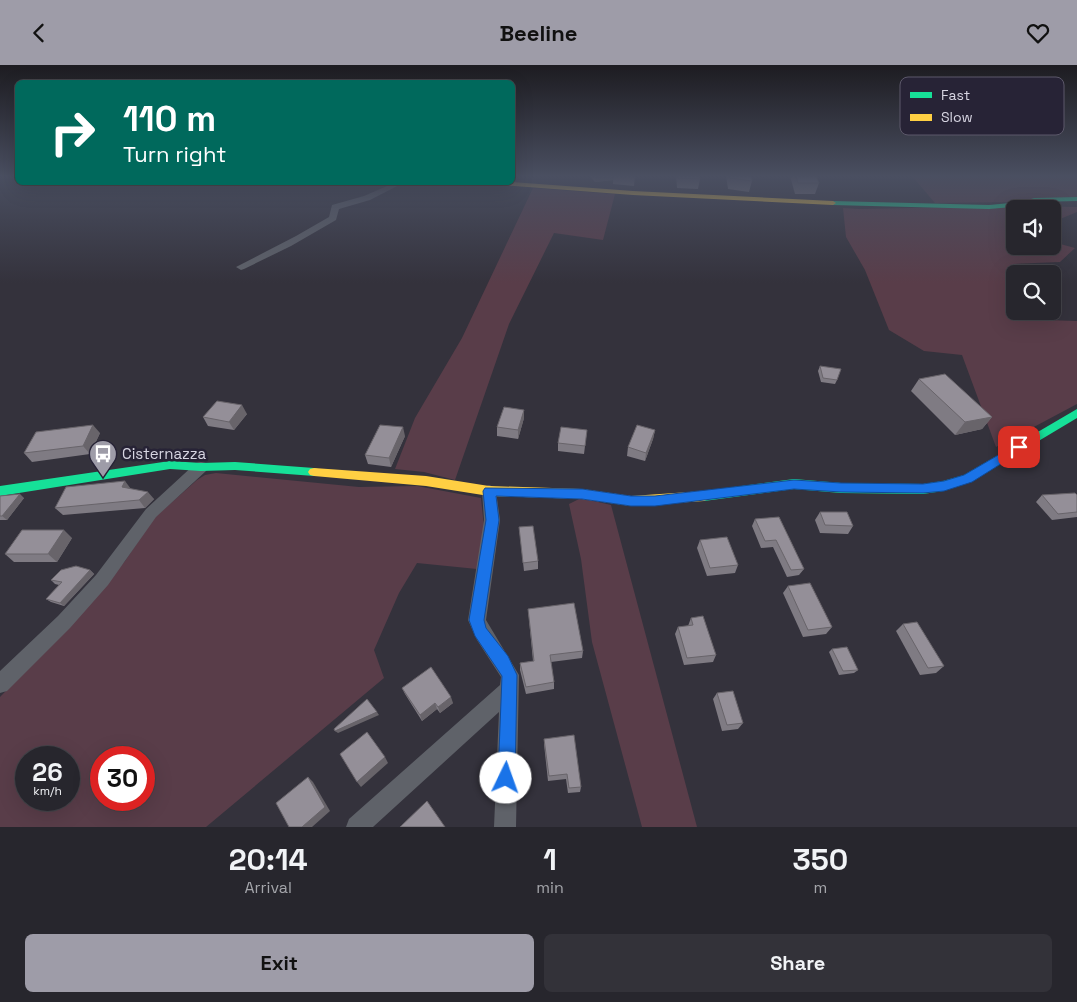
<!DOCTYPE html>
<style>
body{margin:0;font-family:"Space Grotesk",sans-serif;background:#333239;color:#f1f3f6;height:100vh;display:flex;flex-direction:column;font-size:19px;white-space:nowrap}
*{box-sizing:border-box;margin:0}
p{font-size:16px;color:#a4a5aa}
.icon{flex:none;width:28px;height:28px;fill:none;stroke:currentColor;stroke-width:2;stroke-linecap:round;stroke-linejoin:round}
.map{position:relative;height:762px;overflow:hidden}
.side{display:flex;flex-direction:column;background:#27262d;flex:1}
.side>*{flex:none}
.hud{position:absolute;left:15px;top:15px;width:500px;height:105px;border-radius:8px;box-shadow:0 5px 20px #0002,0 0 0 1px #434349;background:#00695c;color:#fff;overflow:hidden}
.fabs{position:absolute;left:1006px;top:135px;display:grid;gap:10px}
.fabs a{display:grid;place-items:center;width:55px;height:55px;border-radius:8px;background:#27262d;box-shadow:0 5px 20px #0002,0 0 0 1px #434349;font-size:25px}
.speed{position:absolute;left:15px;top:681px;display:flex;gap:10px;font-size:25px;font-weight:700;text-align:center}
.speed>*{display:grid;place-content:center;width:65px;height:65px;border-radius:50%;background:#27262d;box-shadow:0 5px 20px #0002,0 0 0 1px #434349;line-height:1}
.speed small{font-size:12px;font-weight:400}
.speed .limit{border:8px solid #d22;background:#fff;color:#111}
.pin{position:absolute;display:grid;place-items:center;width:42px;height:42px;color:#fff;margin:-21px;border-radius:10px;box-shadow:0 2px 8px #0006}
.me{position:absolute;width:55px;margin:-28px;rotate:3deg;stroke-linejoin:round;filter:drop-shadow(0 0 4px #0008)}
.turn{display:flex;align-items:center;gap:18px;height:105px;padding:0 25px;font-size:22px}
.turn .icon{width:65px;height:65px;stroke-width:2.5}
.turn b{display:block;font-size:35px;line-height:42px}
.eta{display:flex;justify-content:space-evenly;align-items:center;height:85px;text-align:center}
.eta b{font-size:30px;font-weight:700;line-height:35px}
.button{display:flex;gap:10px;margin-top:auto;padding:10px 25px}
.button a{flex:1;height:58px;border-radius:8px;background:#9e9ca8;color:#111;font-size:20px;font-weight:700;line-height:58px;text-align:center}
.button a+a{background:#333239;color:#f1f3f6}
header{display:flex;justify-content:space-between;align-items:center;height:65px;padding:0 25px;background:#9e9ca8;color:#111;font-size:22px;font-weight:700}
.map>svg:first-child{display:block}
</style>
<header><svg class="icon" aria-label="back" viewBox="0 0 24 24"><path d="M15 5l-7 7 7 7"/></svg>Beeline<svg class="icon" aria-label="heart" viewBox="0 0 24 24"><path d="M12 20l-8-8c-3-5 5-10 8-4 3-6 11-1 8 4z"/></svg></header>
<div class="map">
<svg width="1077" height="762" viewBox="0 0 1077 762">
<rect width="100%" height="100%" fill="#34323c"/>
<g fill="#593d49" fill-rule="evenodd">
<polygon points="912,111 1077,111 1077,132 1022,137 935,138"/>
<polygon points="533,123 615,129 603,175 554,168 509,259 455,415 424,407 395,404 415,353 462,273"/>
<polygon points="1018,141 1077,142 1077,147 1053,157 1052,144 1015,144 1015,181 1052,181 1053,177 1075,183 1060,197 1013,199 1019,209 1015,209 1015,246 1040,246 1045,255 1077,256 1077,339 996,382 962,290 924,286 889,265 865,205 846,172 843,143 860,144"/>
<path d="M216,408l143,14 58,-1 64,12 3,29 -7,42 -60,-6 -18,30 -25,57 10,28 -178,149h-206v-130l76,-78 49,-58 29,-43 43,-38 8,-5zM26,692h43v43h-43zM101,692h43v43h-43z"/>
<polygon points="581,433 611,440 697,762 642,762 592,577 581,494 569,439"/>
</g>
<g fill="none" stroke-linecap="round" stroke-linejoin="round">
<g fill="#5f6269" fill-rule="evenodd">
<polygon points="394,118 403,118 370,135 339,144 336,155 291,181 244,204 241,205 236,202 296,171 329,152 332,140 364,131"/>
<polygon points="201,397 206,398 208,402 206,406 156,452 108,520 70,563 7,626 0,628 0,606 58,551 96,510 146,444 196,398"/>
<polygon points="489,420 494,422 496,426 500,455 486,555 519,610 516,762 494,762 499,647 373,762 346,762 349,754 500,620 501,612 477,575 468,555 484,455 482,426 484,422"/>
</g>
<g fill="#16e098" fill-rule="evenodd">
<polygon points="1077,132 1077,136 1035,137 1023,141 989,144 833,140 830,138 833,136 989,140 1022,137 1034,133"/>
<polygon points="1077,344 1077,353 972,416 943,426 923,429 841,428 794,424 704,436 700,434 698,431 700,428 704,426 794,414 841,418 923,419 943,416 964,410"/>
<polygon points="170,396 201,398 235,397 314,403 318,404 320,407 318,410 314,411 235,405 201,406 170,404 0,431 0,421"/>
</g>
<g fill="#ffcf43" fill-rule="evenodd">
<polygon points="512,117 633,126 833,136 836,138 833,140 633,130 502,120 499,118"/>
<polygon points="314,403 426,411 489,421 582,424 631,431 704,426 708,428 710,431 708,434 704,436 631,441 582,434 489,431 426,421 314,411 310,410 308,407 310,404"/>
</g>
</g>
<g fill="#7f7b83">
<polygon points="590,111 635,111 634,121 613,119 613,115 595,117"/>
<polygon points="676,111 699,111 700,114 698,124 677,123"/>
<polygon points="726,111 751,111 752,116 749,127 728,124"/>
<polygon points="790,111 816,111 819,118 815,129 795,129"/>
<polygon points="820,301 837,315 835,319 821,317 818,306"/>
<polygon points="919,314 992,352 982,364 955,370 911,326"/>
<polygon points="247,349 234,365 208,361 203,352"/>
<polygon points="524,353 518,374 497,371 497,362"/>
<polygon points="587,365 584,389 558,386 558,378"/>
<polygon points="655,365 653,374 645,396 627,391 628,382"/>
<polygon points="100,368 90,389 32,397 24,388"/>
<polygon points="405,371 391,402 368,399 365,390"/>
<polygon points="131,424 154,434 145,443 63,450 55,443"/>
<polygon points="1042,430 1077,430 1077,452 1052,455 1036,437"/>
<polygon points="0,431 24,433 7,455 0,455"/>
<polygon points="820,447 853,461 848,469 820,468 815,455"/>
<polygon points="779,452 804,504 799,510 787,512 773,482 761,483 752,461 755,454"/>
<polygon points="519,462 538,496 538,504 524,506"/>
<polygon points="72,473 57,497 14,497 5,489"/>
<polygon points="700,475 738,500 735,508 707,511 697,483"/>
<polygon points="90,505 94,509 64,541 51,537 46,534 59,520 55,519 51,515"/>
<polygon points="788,521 832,562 826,569 803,572 783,528"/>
<polygon points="528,544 583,586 582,593 551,597 554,617 554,624 526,629 520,605 520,598 533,596"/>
<polygon points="691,553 716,590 713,597 684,600 675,569 678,562 688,561"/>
<polygon points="903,559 944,601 936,608 920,610 896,566"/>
<polygon points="832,584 858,605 854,608 839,610 829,587"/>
<polygon points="402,623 453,638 440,648 437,644 422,656 405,629"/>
<polygon points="717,628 743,658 738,664 722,666 713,634"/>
<polygon points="544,674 581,722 580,727 568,728 566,714 548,716 544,679"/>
</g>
<g fill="#68646a">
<polygon points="595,111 614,111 613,115 595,117"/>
<polygon points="242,340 247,349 234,365 229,357"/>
<polygon points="524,345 524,353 518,374 518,365"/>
<polygon points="992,352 982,364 955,370 965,357"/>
<polygon points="93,360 100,368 90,389 83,381"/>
<polygon points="403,362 405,371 391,402 389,393"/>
<polygon points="655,365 653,374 645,396 646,388"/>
<polygon points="125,416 131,424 122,422"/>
<polygon points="148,427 154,434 145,443 139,435"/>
<polygon points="20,429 24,433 7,455 2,451"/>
<polygon points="64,465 72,473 57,497 48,489"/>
<polygon points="90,505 94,509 64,541 60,538"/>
<polygon points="451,632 453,638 440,648 438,642"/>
<polygon points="435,638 437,644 422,656 420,650"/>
<polygon points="377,647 379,650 338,668 335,666"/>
<polygon points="385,692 388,698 361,722 357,717"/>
<polygon points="308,712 313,717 330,746 312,762 302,762"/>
</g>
<g fill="#948f98" stroke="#68646a">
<polygon points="678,111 699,111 700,114 678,113"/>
<polygon points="730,111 751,111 752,116 730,113"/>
<polygon points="796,111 816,111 819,118 798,118"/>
<polygon points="820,301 841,304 837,315 823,313"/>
<polygon points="945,309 992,352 965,357 919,314"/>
<polygon points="217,336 242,340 229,357 203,352"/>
<polygon points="504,342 524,345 518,365 497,362"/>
<polygon points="93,360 83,381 24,388 36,367"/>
<polygon points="380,360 403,362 389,393 365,390"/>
<polygon points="637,360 655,365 646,388 628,382"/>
<polygon points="561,362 587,365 585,381 558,378"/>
<polygon points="125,416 122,422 148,427 139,435 55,443 66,422"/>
<polygon points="1075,428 1077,430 1077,447 1058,449 1042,430"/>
<polygon points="20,429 2,451 0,451 0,431"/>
<polygon points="820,447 847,447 853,461 825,460"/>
<polygon points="779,452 804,504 791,505 776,475 765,476 755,454"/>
<polygon points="533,461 538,496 523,498 519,462"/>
<polygon points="22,465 64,465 48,489 5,489"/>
<polygon points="727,472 738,500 710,503 700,475"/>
<polygon points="76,501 90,505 60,538 46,534 62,517 51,515 61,505"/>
<polygon points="810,518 832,562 808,565 788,521"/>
<polygon points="574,538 583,586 550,590 554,617 526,622 520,598 534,596 528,544"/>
<polygon points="703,551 716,590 687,593 678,562 693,560 691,553"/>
<polygon points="917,557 944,601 928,603 903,559"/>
<polygon points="847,582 858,605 843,606 832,584"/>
<polygon points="431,602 451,632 438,642 435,638 420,650 402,623"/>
<polygon points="733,626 743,658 727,660 717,628"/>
<polygon points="367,634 377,647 335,666 334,664"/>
<polygon points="367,667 385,692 357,717 340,689"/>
<polygon points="574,670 581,722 569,723 567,709 549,711 544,674"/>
<polygon points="308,712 325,742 302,762 289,762 276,738"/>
<polygon points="427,736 445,762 400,762"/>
</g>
<linearGradient id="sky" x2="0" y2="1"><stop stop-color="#1d1c21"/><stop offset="0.51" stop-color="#4a4f61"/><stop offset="1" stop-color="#4a4f61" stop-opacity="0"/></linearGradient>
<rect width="1077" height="218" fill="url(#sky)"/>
<polygon fill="#1a73e8" stroke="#114b97" points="1019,378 1025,382 1023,385 972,417 944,426 923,428 841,427 794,424 655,441 631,441 582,434 496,431 499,455 484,555 486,563 508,591 517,610 515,713 512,719 506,721 500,719 498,713 502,611 475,571 469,555 486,455 483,426 485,423 582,424 631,431 655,431 794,415 841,418 923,419 944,416 964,410"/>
<defs>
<symbol id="bus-pin" viewBox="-11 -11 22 30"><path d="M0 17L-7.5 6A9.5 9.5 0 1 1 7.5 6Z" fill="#9e9ca8" stroke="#272336"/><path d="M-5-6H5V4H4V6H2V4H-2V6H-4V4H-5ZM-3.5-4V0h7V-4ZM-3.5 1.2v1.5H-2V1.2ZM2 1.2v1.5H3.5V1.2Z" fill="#fff"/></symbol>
</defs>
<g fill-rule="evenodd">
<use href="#bus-pin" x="87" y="373" width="32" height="43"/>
</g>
<g text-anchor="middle" stroke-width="5" stroke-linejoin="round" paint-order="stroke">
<g font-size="15" fill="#d7d5e2" stroke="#272336" text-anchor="start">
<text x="122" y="394">Cisternazza</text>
</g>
</g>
<rect x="900" y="12" width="164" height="58" rx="8" fill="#272336" stroke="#5c586a" stroke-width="1"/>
<rect x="910" y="27" width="22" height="6" fill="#16e098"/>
<rect x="910" y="49" width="22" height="7" fill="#ffcf43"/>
<g font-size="14" fill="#d7d5e2">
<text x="941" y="35">Fast</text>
<text x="941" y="57">Slow</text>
</g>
</svg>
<div class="fabs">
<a><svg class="icon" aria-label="sound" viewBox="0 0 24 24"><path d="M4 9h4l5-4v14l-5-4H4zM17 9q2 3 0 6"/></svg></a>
<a><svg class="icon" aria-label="search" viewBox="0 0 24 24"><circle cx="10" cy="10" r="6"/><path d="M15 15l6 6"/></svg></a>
</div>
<div class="speed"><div>26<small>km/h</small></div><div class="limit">30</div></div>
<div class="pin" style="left:1019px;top:382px;background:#d93025"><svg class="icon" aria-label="arrive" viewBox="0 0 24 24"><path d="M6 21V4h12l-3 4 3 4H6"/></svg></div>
<svg class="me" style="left:506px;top:713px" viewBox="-20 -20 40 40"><circle r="19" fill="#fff"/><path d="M0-13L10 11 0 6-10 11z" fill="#1a73e8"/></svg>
<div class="hud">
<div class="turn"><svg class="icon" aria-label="right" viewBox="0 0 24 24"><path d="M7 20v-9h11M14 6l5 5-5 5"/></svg><div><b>110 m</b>Turn right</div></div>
</div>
</div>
<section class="side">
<div class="eta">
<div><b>20:14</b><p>Arrival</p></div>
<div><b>1</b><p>min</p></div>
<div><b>350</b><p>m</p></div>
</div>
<div class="button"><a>Exit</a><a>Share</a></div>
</section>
